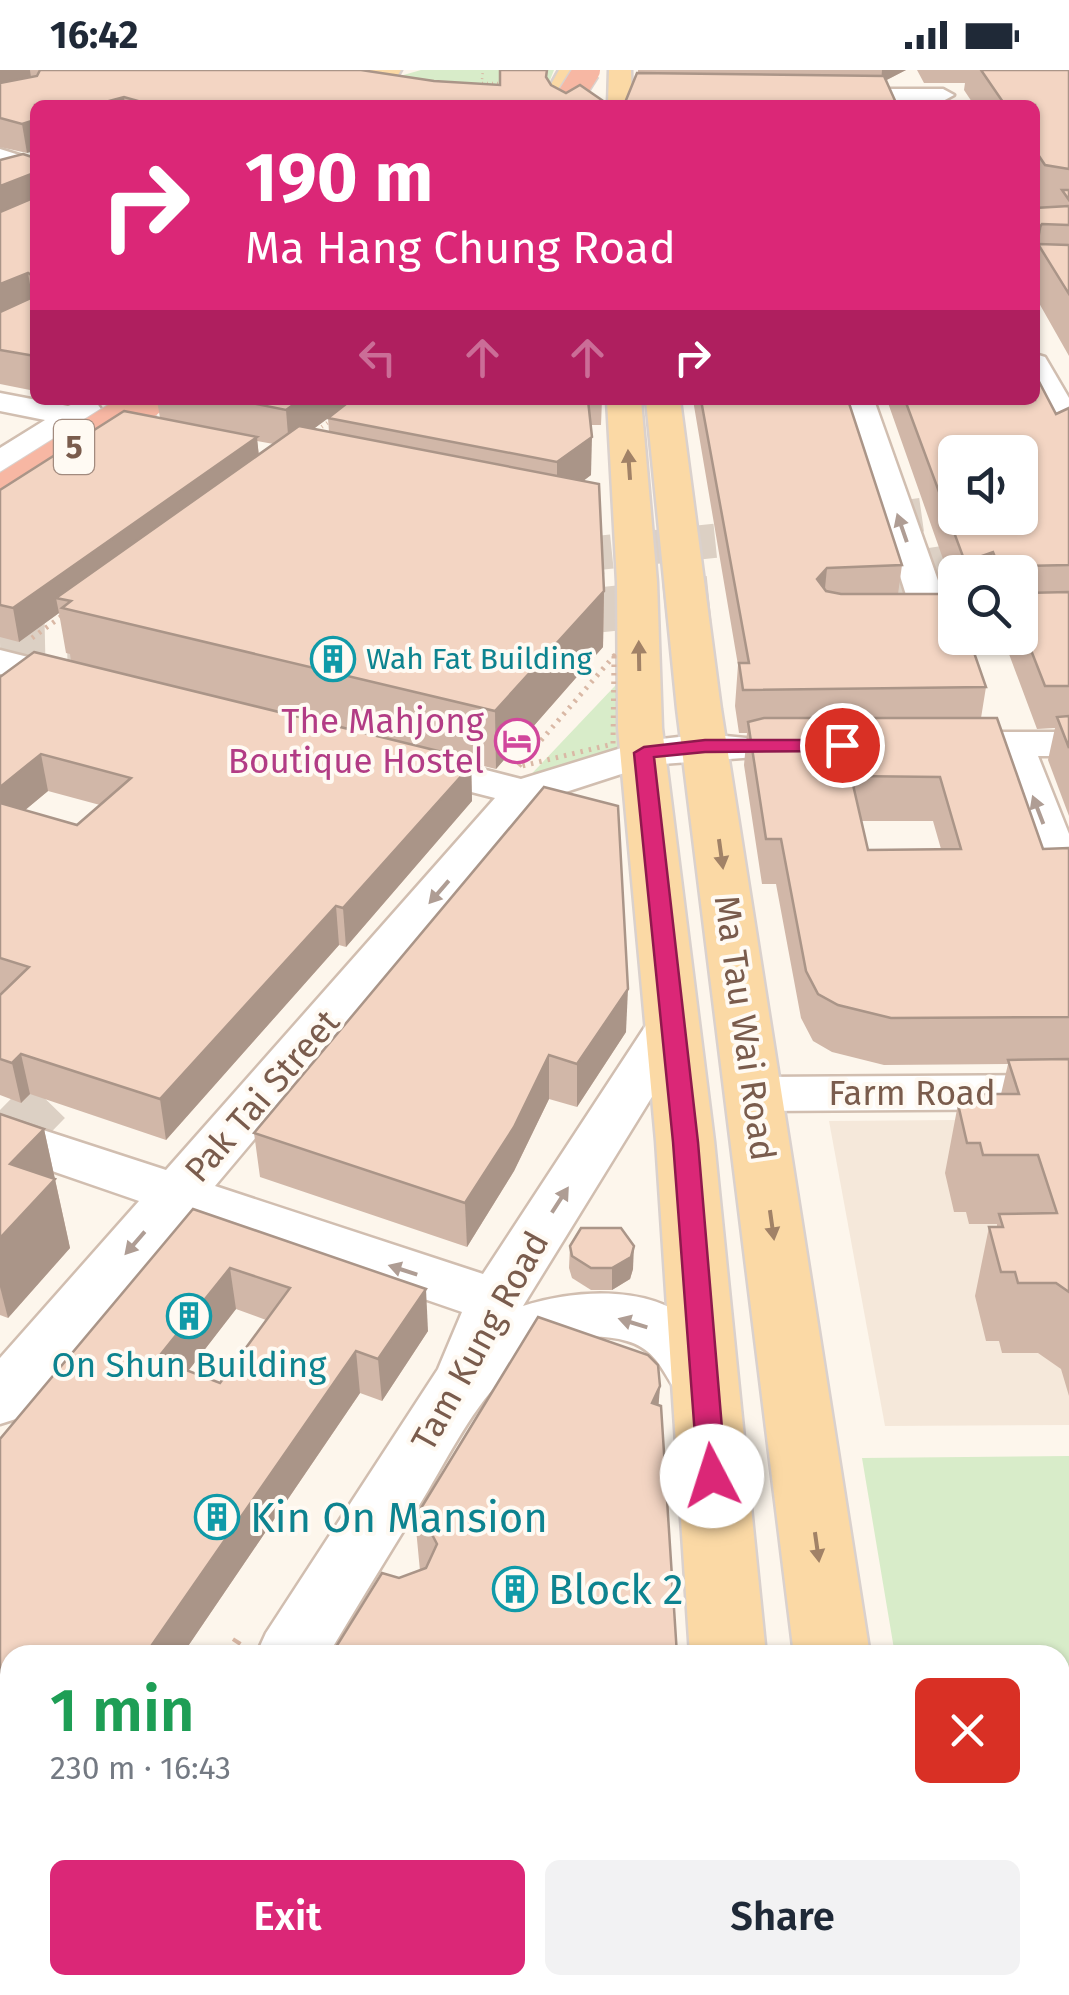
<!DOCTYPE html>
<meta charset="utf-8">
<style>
body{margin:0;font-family:"Fira Sans",sans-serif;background:#f2f2f3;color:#1f2937;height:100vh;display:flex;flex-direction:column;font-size:38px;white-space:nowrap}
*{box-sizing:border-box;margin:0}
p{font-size:32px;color:#747a83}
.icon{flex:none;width:55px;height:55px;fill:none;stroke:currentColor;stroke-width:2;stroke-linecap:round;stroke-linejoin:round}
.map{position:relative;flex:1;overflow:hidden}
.details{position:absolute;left:0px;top:1575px;width:1070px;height:350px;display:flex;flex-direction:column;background:#fff;border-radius:30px 30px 0 0;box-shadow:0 2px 8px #0004}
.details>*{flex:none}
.guide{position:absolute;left:30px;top:30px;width:1010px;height:305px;border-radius:15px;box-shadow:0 2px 8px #0004;background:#db2777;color:#fff;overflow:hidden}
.fabs{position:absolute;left:938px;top:365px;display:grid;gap:20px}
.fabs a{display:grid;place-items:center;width:100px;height:100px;border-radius:15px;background:#fff;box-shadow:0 2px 8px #0004;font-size:50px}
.pin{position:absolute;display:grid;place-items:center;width:85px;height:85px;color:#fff;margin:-42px;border:5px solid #fff;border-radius:50%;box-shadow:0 2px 10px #0007}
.me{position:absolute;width:110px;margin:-55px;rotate:355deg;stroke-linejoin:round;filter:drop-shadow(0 0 8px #0008)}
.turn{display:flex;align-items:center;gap:35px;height:210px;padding:0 50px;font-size:45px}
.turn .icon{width:130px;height:130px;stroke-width:2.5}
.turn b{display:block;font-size:70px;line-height:85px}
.lanes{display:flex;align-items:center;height:95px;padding:0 50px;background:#0003;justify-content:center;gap:50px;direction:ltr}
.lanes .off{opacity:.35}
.round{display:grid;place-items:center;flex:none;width:105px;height:105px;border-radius:15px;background:#f2f2f3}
.overview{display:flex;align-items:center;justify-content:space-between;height:170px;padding:0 50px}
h1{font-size:60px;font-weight:600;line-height:75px;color:#1e9e55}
.cta{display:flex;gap:20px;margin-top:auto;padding:20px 50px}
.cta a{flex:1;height:115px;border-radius:15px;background:#db2777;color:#fff;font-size:40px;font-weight:600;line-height:115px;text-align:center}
.cta a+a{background:#f2f2f3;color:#1f2937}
.status{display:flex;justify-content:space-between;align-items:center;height:70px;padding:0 50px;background:#fff;direction:ltr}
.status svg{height:28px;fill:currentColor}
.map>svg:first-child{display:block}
</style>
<div class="status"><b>16:42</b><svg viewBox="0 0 49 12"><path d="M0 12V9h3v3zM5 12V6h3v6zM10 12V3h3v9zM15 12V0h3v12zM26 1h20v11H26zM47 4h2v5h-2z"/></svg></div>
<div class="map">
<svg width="1069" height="1925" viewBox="0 0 1069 1925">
<rect width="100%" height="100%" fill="#fdf6ec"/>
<polygon fill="#f5e8da" points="1069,1049 1069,1355 885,1356 829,1051"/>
<g fill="#d8ecc9">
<polygon points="421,0 554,0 542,30 379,12"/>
<polygon points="632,598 634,682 522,714"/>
<polygon points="1069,1386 1069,1701 1060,1701 1060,1585 895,1585 862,1388"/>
</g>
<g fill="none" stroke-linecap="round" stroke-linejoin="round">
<polyline stroke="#dcd0c4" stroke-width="52" stroke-dasharray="52 26" stroke-linecap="butt" points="10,1067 94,981"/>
<g stroke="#dcd0c4" stroke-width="34" stroke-dasharray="34 18" stroke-linecap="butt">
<polyline points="578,485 800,462 955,440"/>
<polyline points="1037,485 1069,480"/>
</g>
<g stroke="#dcd0c4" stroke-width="45" stroke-dasharray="45 22" stroke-linecap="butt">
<polyline points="527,490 602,482"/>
<polyline points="531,547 828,516 1053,482"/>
<polyline points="0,572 136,569"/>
</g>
<defs>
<g id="minor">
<polygon points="827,19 943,19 954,25 943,31 819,30 816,25 819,20"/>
<polygon points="0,79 35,90 35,105 0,94"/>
<polygon points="1035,284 1045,287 1069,328 1069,366 1058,364 1035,322"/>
<polygon points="0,323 68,336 84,330 96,332 101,339 98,342 164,356 169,363 164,370 153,373 78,357 12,399 0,402 0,378 45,350 0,341"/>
<polygon points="844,330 874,330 952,550 946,558 933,561 920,558 914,550"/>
<polygon points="0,580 96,604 102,612 96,620 82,624 0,604"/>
<polygon points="938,662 1069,662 1069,686 1038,686 1069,764 1069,811 1044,808 1038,798 996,686 923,683 917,674 923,665"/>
<path d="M705,664l51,5 6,9 -6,9 -107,8 -111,36 -323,385 268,88 169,-258 18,-5 18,5 7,11 -172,279c54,-17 136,-23 178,25 14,15 24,35 33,53l-9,17c-64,21 -45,-45 -98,-60 -27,-8 -66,-6 -89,9 -55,33 -83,96 -115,149 -32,52 -64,104 -95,156h-72l10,-22 172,-264 24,-57 -273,-94 -167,199 -22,7v-66l139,-157 -139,-48v-37l166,54 329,-372 -102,-26 -6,-9 6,-9 15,-4 113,29 123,-38z"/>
<polygon points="1069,1005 1069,1039 755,1041 737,1036 729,1024 737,1012 755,1007"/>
<polygon points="40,1915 122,1915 117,1925 36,1925"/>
</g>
<g id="major">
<polygon points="365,0 401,0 398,5 293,35 255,35 259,30"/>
<polygon points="559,0 581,0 573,18 574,35 550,35 549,18"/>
<polygon points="609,0 631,0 632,35 608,35"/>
<polygon points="607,330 641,330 657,512 662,658 714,1071 766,1585 690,1585 656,1071 618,658 617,512"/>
<polygon points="646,330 680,330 721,639 870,1585 794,1585 677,639"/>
<polygon points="606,1915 692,1915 689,1925 601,1925"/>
<polygon points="727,1915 813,1915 810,1925 722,1925"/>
</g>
</defs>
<use href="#minor" stroke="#d1beb0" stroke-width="5"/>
<use href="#major" stroke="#dad1cd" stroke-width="5"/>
<g stroke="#d9b8a5" stroke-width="2.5" stroke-dasharray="1 4" stroke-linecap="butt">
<polyline points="482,13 503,13"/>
<polyline points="481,19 483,0"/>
</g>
<polyline stroke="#d9b8a5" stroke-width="4" stroke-dasharray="1 5" stroke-linecap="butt" points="312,364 334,348"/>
<g stroke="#d9b8a5" stroke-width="5" stroke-dasharray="2.5 6" stroke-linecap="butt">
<polyline points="32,568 66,543"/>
<polygon points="614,586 613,674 518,697"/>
</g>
<g stroke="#d9b8a5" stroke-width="9" stroke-dasharray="4 10" stroke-linecap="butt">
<polyline points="228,1585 241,1565"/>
<polyline points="0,1921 10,1906"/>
</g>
<use href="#minor" fill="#fff" fill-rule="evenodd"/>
<use href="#major" fill="#fbd9a5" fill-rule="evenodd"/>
<defs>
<polyline id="highway-bridge-far1" points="565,35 587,0"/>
<polyline id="highway-bridge" points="0,423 148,330"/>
</defs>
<use href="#highway-bridge-far1" stroke="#dad1cd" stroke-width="29" stroke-linecap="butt"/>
<use href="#highway-bridge" stroke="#dad1cd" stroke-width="36" stroke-linecap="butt"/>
<use href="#highway-bridge-far1" stroke="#f7b7a3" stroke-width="26"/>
<use href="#highway-bridge" stroke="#f7b7a3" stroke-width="34"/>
</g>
<g fill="#d1b7a8" fill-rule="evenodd">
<polygon points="0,0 361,0 434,11 500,15 548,10 551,15 566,23 609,35 35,35 27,83 0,77"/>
<polygon points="638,0 906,0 886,10 638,3"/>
<polygon points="917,0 1069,0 1069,286 1035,226 1035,138 1043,137 1038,137 1035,131 1035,35 974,35 964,20 965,13 924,13"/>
<polygon points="35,88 35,321 0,314 0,90"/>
<path d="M157,330h445l-1,25h-10v50l-8,6 21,110 -1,56 -107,122 -25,-6 1,38 -126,146 -7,-2 -173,195 -136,-46 -9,9 -21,-8v-418l71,-16 -1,-7 -4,-1 -7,-40 -40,29 -19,-5v-147l160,-72zM328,348l1,14 -16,-3zM257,371l11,2 6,1 -15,11zM48,721l52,14 -23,20 -52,-15z"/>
<path d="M693,330h155l54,165 -4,29 88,93 -5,31 62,131 26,-1v548l-8,-27 -23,-16h-36l-3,-12h-13l-11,-45 14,-69h8v-3h-28l-3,-12h-12l-9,-39 13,-69h8l2,-10h33l7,-30 -124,1 -52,-13 -19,-11 -12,-23 -25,-134h-14l-18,-119 3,-32h-8l-4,-27 3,-41zM861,751h72l8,28 -73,1z"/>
<polygon points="887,330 1035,330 1056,344 1069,338 1069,746 1048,690 1055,658 1037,659 1003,568 1020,568 1020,502 955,502 955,523"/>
<polygon points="626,962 577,1037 549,1029 514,1101 467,1177 260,1107 254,1063"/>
<polygon points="0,1044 44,1059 70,1178 8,1248 0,1245"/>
<path d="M193,1139l235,122 -46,70 -22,-8 -178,262h-172zM236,1239l30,11 -46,63 -32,-12z"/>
<polygon points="570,1176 633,1199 630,1209 612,1220 591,1220 572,1208 569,1198"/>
<polygon points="660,1316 658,1335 677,1585 399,1508 420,1501 415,1448"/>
</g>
<g fill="#aa9588">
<polygon points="0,0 30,0 32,15 0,22"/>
<polygon points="882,0 906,0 881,13"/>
<polygon points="124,27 125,35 94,35"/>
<polygon points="35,50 35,81 27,83 22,54"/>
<polygon points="31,104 35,129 0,150 0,116"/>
<polygon points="1042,154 1035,194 1035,180 1038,159"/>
<polygon points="28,203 34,237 0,251 0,214"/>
<polygon points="300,330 353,330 289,377 286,340"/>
<polygon points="257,367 260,398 71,531 56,528 59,543 19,572 13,538"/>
<polygon points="592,367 591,405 557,431 557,392"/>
<polygon points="993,482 990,502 963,502 965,492"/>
<polygon points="827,498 823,538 817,509"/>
<polygon points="604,521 603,577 496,699 495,641"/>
<polygon points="41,684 48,721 0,761 0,717"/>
<polygon points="471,689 472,731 346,877 343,838"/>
<polygon points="336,836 339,875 166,1070 160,1029"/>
<polygon points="628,919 626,962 577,1037 577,994"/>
<polygon points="21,984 30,1024 21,1033 12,993"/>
<polygon points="549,985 549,1029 514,1101 467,1177 465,1133"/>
<polygon points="44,1059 70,1178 8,1248 0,1217 0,1168 10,1094"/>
<polygon points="634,1176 633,1199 630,1209 612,1220 612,1198"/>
<polygon points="230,1198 236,1239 165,1331 157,1289"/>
<polygon points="426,1219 428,1261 382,1331 378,1289"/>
<polygon points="356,1281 360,1323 182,1585 145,1585"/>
<polygon points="660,1316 656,1369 652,1333"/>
<polygon points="10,1780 10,1839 0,1854 0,1794"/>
<polygon points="546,1915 567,1915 562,1925 541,1925"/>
</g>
<g fill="#f3d5c3" stroke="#aa9588" stroke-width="2.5" fill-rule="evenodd">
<polygon points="40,0 361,0 434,11 500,15 500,0 547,0 546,7 551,15 566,23 580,15 609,35 152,35 124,27 94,35 35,35 35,50 22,54 0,48 0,13 37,6"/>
<polygon points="981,0 1069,0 1069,99 1045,95 1035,80 1035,35 1005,35"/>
<polygon points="637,3 884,6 897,35 624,35"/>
<polygon points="23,84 35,88 35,286 0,280 0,242 31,228 33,206 28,203 0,214 0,142 31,129 31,104 0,116 0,90"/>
<polygon points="1062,120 1069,120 1069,130"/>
<polygon points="1069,136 1069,155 1042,154 1038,159 1035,153 1035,138"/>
<polygon points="1038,174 1069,175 1069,224"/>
<path d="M1035,304l21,40 13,-6v157l-45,1 1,27 44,-1v94h-24l-25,-64v-50h-19l-8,-20 -28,10 -60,-162h130zM955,382h65v66h-65z"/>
<polygon points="236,330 300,330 286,340"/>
<polygon points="351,330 588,330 592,367 557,392 328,348"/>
<polygon points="701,330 848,330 902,495 827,498 817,509 826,521 841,524 954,524 955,568 969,568 986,617 743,620 739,593 749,593"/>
<polygon points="124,341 257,367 13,538 0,535 0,420"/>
<polygon points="299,356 599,414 604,521 495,641 62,538 71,531 56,528"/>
<polygon points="34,582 471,689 468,693 472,694 369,809 343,838 336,836 160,1029 21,984 12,993 0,989 0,925 29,897 0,888 0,733 77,755 131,708 41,684 0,717 0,607"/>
<polygon points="1069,646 1069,678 1057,647"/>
<path d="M764,648h233l46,131 26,-1v169l-178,1 -53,-13 -20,-11 -12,-23 -25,-132h-15l-18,-117zM851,706l89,1 21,72 -93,1z"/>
<polygon points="544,717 618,736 628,919 577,994 549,985 514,1057 465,1133 254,1063"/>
<polygon points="1069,989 1069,1222 1056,1213 1018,1213 1015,1202 1001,1202 989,1157 1003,1157 999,1144 1057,1143 1038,1085 983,1085 980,1073 967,1073 958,1034 970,1034 968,1024 1019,1024 1008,990"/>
<polygon points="0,1044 44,1059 10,1094 55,1109 0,1168"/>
<path d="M193,1139l233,80 -48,70 -22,-8 -211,304h-135v195l-10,14v-425zM230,1198l60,20 -70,95 -63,-24z"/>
<polygon points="581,1158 621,1158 634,1176 631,1187 612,1198 591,1198 572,1186 570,1176"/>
<polygon points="538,1247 648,1285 658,1295 660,1316 652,1333 661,1336 677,1585 331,1585 382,1503 399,1508 426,1498 437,1474 426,1453 415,1448"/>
<polygon points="1060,1669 1069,1672 1069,1909 1065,1925 809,1925 813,1915 1060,1915"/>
<polygon points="129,1915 546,1915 541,1925 123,1925"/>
</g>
<defs><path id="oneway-solid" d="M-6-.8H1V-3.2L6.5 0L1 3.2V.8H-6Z" transform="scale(2.5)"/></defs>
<g fill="#a18267">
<use href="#oneway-solid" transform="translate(629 395) rotate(-94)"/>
<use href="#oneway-solid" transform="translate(639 586) rotate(-91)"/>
<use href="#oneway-solid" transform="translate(721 784) rotate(82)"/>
<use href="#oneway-solid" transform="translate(772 1155) rotate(82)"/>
<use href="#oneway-solid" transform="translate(817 1477) rotate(82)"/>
</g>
<g fill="#af9d94">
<use href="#oneway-solid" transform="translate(902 458) rotate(-109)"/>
<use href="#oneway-solid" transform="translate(1038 740) rotate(-111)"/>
<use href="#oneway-solid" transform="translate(439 822) rotate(131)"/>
<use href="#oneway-solid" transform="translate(560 1130) rotate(-57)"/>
<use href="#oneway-solid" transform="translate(135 1173) rotate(131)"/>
<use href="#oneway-solid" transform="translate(403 1200) rotate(-162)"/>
<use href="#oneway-solid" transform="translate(633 1253) rotate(-163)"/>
</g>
<polygon fill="#db2777" stroke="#8e194d" stroke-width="2.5" points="705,670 842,670 851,675 842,681 705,682 654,687 698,1072 726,1406 722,1414 712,1418 702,1414 698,1406 673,1072 634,683 644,677"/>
<defs>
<symbol id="building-ring" viewBox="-11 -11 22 22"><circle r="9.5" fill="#fffaf3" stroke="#0f9aa8" stroke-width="1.5"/><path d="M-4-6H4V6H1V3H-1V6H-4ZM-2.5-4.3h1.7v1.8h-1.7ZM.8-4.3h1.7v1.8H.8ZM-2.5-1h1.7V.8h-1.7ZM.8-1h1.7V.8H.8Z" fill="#0f9aa8"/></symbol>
<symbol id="hotel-ring" viewBox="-11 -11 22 22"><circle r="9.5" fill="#fffaf3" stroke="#d1479c" stroke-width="1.5"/><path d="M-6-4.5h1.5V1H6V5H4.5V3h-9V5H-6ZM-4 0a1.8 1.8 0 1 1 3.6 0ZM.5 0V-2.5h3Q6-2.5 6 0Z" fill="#d1479c"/></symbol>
</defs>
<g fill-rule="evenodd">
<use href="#building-ring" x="308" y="564" width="50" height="50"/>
<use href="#hotel-ring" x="492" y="646" width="50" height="50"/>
<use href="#building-ring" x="164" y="1221" width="50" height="50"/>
<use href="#building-ring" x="192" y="1422" width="50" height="50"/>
<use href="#building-ring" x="490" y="1494" width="50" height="50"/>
</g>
<g text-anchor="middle" stroke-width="8" stroke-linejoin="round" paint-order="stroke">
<g font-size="30" fill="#0d838f" stroke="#fffaf3" text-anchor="start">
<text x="366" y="599">Wah Fat Building</text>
</g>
<rect fill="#fffaf3" stroke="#a28b7f" stroke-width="2.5" x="54" y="350" width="40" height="54" rx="8"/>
<g font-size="32" font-weight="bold" fill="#7a5c4d">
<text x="74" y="388">5</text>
</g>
<g font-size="35" fill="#b23c85" stroke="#fffaf3" text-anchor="end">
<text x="484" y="663">The Mahjong<tspan x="484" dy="40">Boutique Hostel</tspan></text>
</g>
<g font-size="35" fill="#7a5c4d" stroke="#fffaf3">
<text transform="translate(745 958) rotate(82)" y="12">Ma Tau Wai Road</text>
<text x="912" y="1035">Farm Road</text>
<text transform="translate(262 1026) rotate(-49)" y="12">Pak Tai Street</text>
<text transform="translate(480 1271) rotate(-61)" y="12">Tam Kung Road</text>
</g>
<g font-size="35" fill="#0d838f" stroke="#fffaf3">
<text x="189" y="1307">On Shun Building</text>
</g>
<g font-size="42" fill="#0d838f" stroke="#fffaf3" text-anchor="start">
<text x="250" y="1462">Kin On Mansion</text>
<text x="548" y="1534">Block 2</text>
</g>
</g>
</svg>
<div class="fabs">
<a><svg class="icon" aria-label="sound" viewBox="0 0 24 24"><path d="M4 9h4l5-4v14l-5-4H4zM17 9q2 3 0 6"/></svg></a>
<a><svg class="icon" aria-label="search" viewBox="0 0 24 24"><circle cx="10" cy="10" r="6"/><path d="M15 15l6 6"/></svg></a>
</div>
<div class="pin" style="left:842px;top:675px;background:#d93025"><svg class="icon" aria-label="arrive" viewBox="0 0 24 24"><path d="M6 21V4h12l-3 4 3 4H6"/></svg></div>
<svg class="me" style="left:712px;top:1406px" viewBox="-20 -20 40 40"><circle r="19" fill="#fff"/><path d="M0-13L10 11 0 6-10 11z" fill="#db2777"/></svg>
<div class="guide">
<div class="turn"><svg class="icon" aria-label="right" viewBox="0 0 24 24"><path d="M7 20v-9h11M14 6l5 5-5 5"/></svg><div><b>190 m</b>Ma Hang Chung Road</div></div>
<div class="lanes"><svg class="icon off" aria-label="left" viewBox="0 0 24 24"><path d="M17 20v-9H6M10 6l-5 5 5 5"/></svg><svg class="icon off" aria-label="ahead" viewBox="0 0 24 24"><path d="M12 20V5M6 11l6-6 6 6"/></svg><svg class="icon off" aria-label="ahead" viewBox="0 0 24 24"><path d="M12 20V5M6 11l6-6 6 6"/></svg><svg class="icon" aria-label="right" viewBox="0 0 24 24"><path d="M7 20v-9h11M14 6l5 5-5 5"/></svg></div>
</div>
<section class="details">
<div class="overview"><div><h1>1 min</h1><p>230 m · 16:43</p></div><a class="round" style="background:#d93025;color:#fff"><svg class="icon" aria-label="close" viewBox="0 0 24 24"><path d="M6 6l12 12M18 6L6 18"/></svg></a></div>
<div class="cta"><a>Exit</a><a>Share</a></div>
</section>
</div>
